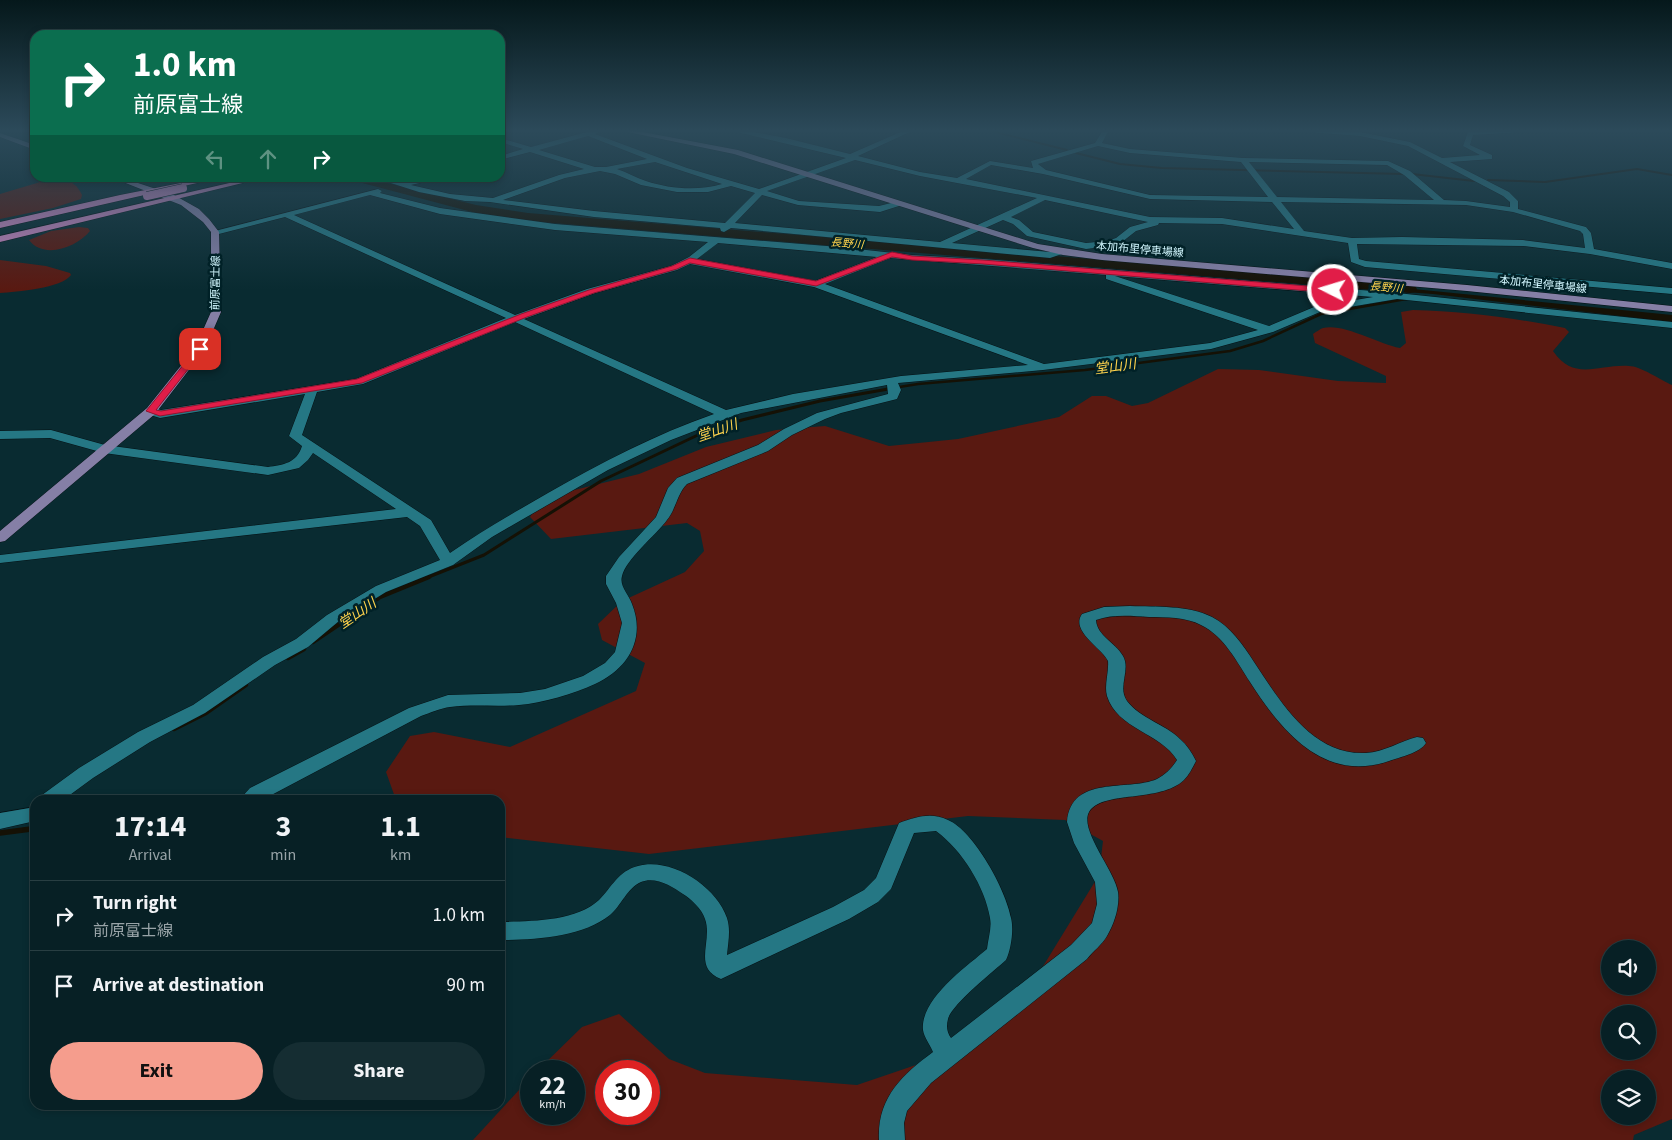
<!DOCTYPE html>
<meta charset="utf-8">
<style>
body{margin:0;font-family:"Source Sans 3","Noto Sans JP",sans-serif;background:#152d32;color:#f1f3f6;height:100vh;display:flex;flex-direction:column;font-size:19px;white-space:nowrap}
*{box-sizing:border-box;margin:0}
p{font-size:16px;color:#98a3a7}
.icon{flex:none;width:28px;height:28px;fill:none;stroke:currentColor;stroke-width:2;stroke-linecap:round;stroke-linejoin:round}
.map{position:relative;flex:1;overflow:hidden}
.panel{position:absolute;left:30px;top:795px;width:475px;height:315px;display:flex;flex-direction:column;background:#072025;border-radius:15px;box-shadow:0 2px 8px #0003,0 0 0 1px #283e42}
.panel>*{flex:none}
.hud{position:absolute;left:30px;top:30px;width:475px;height:152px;border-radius:15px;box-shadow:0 2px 8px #0003,0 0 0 1px #283e42;background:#0b6e4f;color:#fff;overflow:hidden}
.tools{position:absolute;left:1601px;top:940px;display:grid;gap:10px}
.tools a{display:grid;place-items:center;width:55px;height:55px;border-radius:50%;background:#072025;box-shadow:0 2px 8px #0003,0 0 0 1px #283e42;font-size:25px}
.speed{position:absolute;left:520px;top:1060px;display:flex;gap:10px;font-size:25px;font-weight:700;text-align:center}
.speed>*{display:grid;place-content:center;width:65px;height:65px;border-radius:50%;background:#072025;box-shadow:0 2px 8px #0003,0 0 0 1px #283e42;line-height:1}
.speed small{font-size:12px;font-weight:400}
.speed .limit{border:8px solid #d22;background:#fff;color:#111}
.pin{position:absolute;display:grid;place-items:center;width:42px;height:42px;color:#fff;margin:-21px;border-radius:10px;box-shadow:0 2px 8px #0006}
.me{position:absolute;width:55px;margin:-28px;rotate:275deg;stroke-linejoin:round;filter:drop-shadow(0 0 4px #0008)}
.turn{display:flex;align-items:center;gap:18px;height:105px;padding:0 20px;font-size:22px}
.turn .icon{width:65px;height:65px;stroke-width:2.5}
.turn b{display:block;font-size:35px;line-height:42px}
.lanes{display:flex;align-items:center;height:48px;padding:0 20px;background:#0003;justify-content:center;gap:25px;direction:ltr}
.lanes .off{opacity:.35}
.eta{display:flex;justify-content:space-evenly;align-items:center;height:85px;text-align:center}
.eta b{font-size:30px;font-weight:700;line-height:35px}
.primary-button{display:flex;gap:10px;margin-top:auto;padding:10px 20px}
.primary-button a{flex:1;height:58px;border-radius:30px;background:#f59d8d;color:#111;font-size:20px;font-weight:700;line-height:58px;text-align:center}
.primary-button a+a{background:#152d32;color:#f1f3f6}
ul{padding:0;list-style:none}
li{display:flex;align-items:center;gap:15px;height:70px;padding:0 20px;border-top:1px solid #283e42}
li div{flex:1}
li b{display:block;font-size:19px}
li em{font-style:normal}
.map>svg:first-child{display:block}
</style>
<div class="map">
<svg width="1672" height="1140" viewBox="0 0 1672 1140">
<rect width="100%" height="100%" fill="#092b31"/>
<g fill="#591911" fill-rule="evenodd">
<path d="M62,179c11,3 15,6 20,16l-1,4 -28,9 -53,11v-25l47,-14z"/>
<path d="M79,227l9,1 2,3c-13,16 -46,29 -61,9l22,-9z"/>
<path d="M0,260l46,6 24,7 1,2c-9,13 -55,17 -71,18z"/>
<path d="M1413,310c51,1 102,8 152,18l4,4 -16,19c21,31 45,13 76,15 11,0 32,14 43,19v734l-38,16 -1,5h-1160l58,-63v37h43v-43h-37l45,-44 37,-13 50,45 36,14 152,12 100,-34 66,-52 76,-124 4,-34 -38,-21 -97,-4 -319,38 -149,-17v-37h-104l-10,-28 24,-36 24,-4 76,15 126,-56 9,-28 -43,-23 -4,-16 24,-23 63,-29 19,-21 -4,-20 -13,-8 -136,16 -21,-22 12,-19 97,-24 67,-27 70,-17 49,-4 64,20 69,-7 101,-22 33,-21h14l26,10 16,-3 70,-34 41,1 79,11 48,2v-7l-71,-33 -2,-9c3,-2 7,-5 10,-6 21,-5 55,16 77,20l6,-5 -5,-31zM1610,949h38v37h-38zM1610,1014h38v37h-38zM606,1071h43v43h-43zM1610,1079h38v37h-38z"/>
</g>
<polygon fill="#151105" points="1364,286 1376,287 1383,286 1672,315 1672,322 1433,294 1364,289"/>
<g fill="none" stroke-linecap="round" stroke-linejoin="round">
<g stroke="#151105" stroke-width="2">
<polyline points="987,130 1067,150"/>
<polyline points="1076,153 1120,164 1162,168 1404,174"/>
<polyline points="1412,174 1474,181"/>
<polyline points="1488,180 1545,182 1637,169 1672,175"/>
</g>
<polyline stroke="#151105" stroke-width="2.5" points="887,389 918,384 1085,370 1230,351 1263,341 1321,314 1406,299"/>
<polyline stroke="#151105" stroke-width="3" points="426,578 484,555 601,481 700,434 742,420 820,401 894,388"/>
<g stroke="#151105" stroke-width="4.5">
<polyline points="313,642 380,597 429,577"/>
<polyline points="288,658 304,649"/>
<polyline points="174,729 206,713 246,685"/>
</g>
<polyline stroke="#151105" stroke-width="5.5" points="0,833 31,829"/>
<polygon fill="#151105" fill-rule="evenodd" points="349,178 367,178 476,205 528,213 1410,285 1415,286 1417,289 1415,292 1410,293 528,221 476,213 351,180"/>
<defs>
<g id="minor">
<path d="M594,130l7,1 -6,3 92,34 72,21 87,-31 -117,-28h14l43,8 64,16 55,-24h9l-56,26 62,16 37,6 33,-17 43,7 -2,-7 64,-18 8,-13h6l-7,13 28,6 113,9 145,3 22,10 34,29 22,1 44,6v-5l-7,-6 -95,-50 -48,-10 -51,-4 -3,-2 54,2 50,10 32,16 38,-3 -17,-9 5,-14 55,-2 -3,2 -47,3 -3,10 22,10v4l-42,3 59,30 9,9v8l68,18 5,6 3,16 78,14v6l-82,-15 -67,-8 -166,-2 2,15 7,2 306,27v6l-307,-27 -14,-5 -3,-19 -126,-19 -63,-1 -1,2 -22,6 -14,11 -11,4 -25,3 -59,-13 -14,-12 -10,-4 -51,23 98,9 13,-3 5,3 -18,6 -319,-30 -7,4 -3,-1 -1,-3 -126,-11 -104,-15 -25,-1 -46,-9 -44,-14c10,-1 19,5 29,4 10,-1 18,-4 29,-4l-1,2 -21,5 39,9 43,4 66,-23 25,-6 -54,-17 -30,8v-4l23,-7 -23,-7v-4l31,9zM588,136l59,23 -41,8h-11l-56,-17zM1098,146l32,7 111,9 27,35 -118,-2 -104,-25 -8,-6zM855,160l65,16 117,22 -97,44 -205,-19 27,-28 36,10 82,7 22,-7 1,-2 -4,-2 -20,5 -80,-5 -32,-10zM655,162l67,22c-24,7 -52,5 -76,-3 -10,-3 -19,-9 -29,-12zM1249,162l138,3 17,10 30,25 -157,-3zM991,165l52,9 107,25 122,3 22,27 -72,-11 -72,-1 -184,-38zM600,171l15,3 26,11 36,7h31l23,-6 24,7 -30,30 -131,-12 -91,-11 62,-22zM1045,200l103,22 -18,5 -14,11 -9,3 -21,2 -53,-11 -14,-12 -8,-3zM1281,202l185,3 47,7 67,19 3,3 2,14 -62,-8 -121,-3 -50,1 -48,-7z"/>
<path d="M378,189l4,2 -2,2 60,15 115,16 284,23 73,8 71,4 414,34 275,29v6l-275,-29 -77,13 -47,20 -62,17 -168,21 -145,13 3,7 -4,9 -56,14 -16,6 -33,16 -24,16 -81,33c-10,10 -11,25 -20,36 -11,15 -41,39 -45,56 -3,10 7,19 10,28 14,35 -4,65 -37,80 -22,10 -52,19 -76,21 -23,2 -46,-1 -69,2 -9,1 -20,6 -29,9l-159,84h-23l11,-12 159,-80 39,-13 72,-2 25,-4 38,-13 22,-13 10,-11 7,-29 -6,-20 -10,-19v-8l13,-19 37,-40 12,-29 9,-10 81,-33 26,-16 33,-16 71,-19 -1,-9 -146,28 -70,27 -63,30 -116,67 -39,28 -67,27 -47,29 -31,26 -33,18 -70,48 -55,29 -57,36 -30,22h-24l3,-5 37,-27 59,-36 55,-27 70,-48 33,-18 31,-24 49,-29 64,-26 -20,-34 -13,-9 -407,46v-8l396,-46 -83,-56 -5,7 -9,8 -31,7 -164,-22 -54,-15 -50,1v-8l51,-1 54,15 163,22c15,-2 29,-4 34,-21l-13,-10 16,-42 -145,24 -13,-4 -2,-3 6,-4 10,3 195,-31 150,-61 -221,-101 -70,18 -4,-3zM370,195l70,19 115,16 153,12 -19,15 -18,9 -84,23 -72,26 -221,-100zM718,243l159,14 -62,24 -118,-22zM890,258l216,17v4l152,51 -48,13 -166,21 -219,-80zM690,264l124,23 214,78 -127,11 -108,18 -67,16 -202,-91 71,-26 82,-23zM1115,276l258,21 -59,10 -45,19zM515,322l199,92c-58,20 -113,49 -166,79 -33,19 -66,38 -98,60l-19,-33 -129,-85 15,-43 46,-8z"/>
<path d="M1130,606c26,1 58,-1 82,11 19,10 31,28 42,45 26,39 58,94 112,91 18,-1 35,-12 51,-16l6,1 3,5c-6,10 -26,14 -37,18 -65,22 -107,-29 -139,-79 -13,-20 -26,-46 -49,-57 -15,-8 -35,-8 -52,-8 -17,-1 -36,-3 -53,3 1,16 19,22 27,36 8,14 -6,31 4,45 14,18 38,23 53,38 7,6 12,14 16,22 -3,6 -7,14 -12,19 -24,23 -82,10 -95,32 -10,18 26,59 29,80 2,15 -4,32 -11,44 -5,9 -14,15 -20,23l-156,124 -24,28 -3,12 1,17h-26c-2,-42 23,-65 54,-88 -3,-7 -9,-15 -10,-22 -3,-31 43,-63 64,-81 1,-10 5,-21 3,-31 -5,-31 -28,-68 -54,-87l-22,2 -23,56 -13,13 -29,17 -128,60c-29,-11 -8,-38 -16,-60 -3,-10 -14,-20 -22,-25 -11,-8 -28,-18 -42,-12 -14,6 -20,24 -31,33 -27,22 -77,25 -110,25v-18c30,-1 75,0 99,-22 13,-13 19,-29 39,-34 33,-9 78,20 89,52 4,12 1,25 0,37l106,-48 31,-17 12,-12 23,-55c17,-6 32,-11 49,-3 26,11 58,70 63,98 3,12 0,31 -5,42 -12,11 -55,45 -58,59 -2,8 -1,13 3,19l120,-93 21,-22 5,-19 -2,-22 -21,-39 -7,-21c4,-48 61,-30 90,-43 9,-5 15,-11 20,-19 -16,-27 -60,-31 -70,-64 -3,-11 2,-23 1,-35 -6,-13 -38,-30 -26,-47l22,-7z"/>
<polygon points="35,807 35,821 0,829 0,813"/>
</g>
<g id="major">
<polygon points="618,130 632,130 738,150 1038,244 1102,254 1467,285 1672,306 1672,312 1467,291 1102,260 1063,255 1033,248 734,154"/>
<polygon points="0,133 35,145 35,150 0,137"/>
<polygon points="113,178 123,178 174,195 199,209 209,219 219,232 221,312 205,349 155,414 5,541 0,542 0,531 147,408 195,348 211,312 211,232 203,222 181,205"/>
</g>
<g id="highway">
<polygon points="206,178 219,178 0,228 0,222 120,195"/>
<polygon points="251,178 263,178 0,242 0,236"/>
</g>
</defs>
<use href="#minor" stroke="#051114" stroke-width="1"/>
<use href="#major" stroke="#051114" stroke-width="1"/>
<use href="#highway" stroke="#051114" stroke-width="1"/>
<use href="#minor" fill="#257784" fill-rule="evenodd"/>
<use href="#major" fill="#857fa6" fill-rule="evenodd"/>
<use href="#highway" fill="#c584bd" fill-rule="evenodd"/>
<defs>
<polyline id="highway-bridge" points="147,196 183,188"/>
</defs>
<use href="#highway-bridge" stroke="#051114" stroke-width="9" stroke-linecap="butt"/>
<use href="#highway-bridge" stroke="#c584bd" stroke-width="8"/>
</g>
<linearGradient id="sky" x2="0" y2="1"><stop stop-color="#05181b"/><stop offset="0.45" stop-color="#2c4a5a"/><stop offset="1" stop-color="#2c4a5a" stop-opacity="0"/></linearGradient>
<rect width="1672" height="290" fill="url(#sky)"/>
<polygon fill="#e11d48" stroke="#92132f" points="892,252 912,256 983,260 1333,288 1337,290 1333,293 983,264 912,260 892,257 816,286 690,263 677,269 594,293 527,317 362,383 160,416 146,411 197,348 200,347 204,349 156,410 161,411 357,379 521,314 589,290 672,266 690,258 816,281"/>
<g text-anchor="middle" stroke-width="5" stroke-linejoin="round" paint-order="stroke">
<g font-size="11" font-style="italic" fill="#fed34d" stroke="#002127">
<text transform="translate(847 243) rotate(5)" y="4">長野川</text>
<text transform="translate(1386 287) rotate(5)" y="4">長野川</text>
</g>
<g font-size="11" fill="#d1f6fe" stroke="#002127">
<text transform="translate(1140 249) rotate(5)" y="4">本加布里停車場線</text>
<text transform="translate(215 283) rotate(-89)" y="4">前原富士線</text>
<text transform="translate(1543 284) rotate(6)" y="4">本加布里停車場線</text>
</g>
<g font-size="14" font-style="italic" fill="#fed34d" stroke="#002127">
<text transform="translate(1115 366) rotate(-8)" y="5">堂山川</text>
<text transform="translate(717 430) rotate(-19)" y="5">堂山川</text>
<text transform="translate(357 613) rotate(-34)" y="5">堂山川</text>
</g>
</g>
</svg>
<div class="tools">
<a><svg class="icon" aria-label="sound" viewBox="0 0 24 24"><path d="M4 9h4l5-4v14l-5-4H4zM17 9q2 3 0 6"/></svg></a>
<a><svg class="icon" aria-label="search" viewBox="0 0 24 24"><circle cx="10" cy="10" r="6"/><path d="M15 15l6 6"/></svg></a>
<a><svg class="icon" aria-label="layers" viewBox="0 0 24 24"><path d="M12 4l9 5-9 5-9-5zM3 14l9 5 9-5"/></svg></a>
</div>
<div class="speed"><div>22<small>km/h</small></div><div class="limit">30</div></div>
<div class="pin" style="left:200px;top:349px;background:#d93025"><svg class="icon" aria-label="arrive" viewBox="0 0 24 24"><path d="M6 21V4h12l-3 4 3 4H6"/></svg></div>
<svg class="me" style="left:1333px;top:290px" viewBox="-20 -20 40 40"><circle r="17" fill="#e11d48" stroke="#fff" stroke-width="3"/><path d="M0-11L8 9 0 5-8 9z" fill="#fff"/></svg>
<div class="hud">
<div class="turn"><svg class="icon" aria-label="right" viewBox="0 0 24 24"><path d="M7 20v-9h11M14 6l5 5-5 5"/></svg><div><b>1.0 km</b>前原富士線</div></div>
<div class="lanes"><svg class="icon off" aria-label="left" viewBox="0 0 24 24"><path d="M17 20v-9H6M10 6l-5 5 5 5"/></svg><svg class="icon off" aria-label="ahead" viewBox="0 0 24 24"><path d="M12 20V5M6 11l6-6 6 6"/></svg><svg class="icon" aria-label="right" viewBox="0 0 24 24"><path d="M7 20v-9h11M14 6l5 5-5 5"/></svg></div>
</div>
<section class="panel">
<div class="eta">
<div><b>17:14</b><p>Arrival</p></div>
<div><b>3</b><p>min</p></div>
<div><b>1.1</b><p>km</p></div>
</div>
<ul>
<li><svg class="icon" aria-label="right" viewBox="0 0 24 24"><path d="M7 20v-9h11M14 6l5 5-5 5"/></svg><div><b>Turn right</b><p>前原富士線</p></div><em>1.0 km</em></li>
<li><svg class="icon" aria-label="arrive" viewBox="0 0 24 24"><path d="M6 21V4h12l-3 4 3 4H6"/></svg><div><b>Arrive at destination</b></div><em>90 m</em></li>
</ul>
<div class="primary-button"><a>Exit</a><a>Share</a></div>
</section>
</div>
